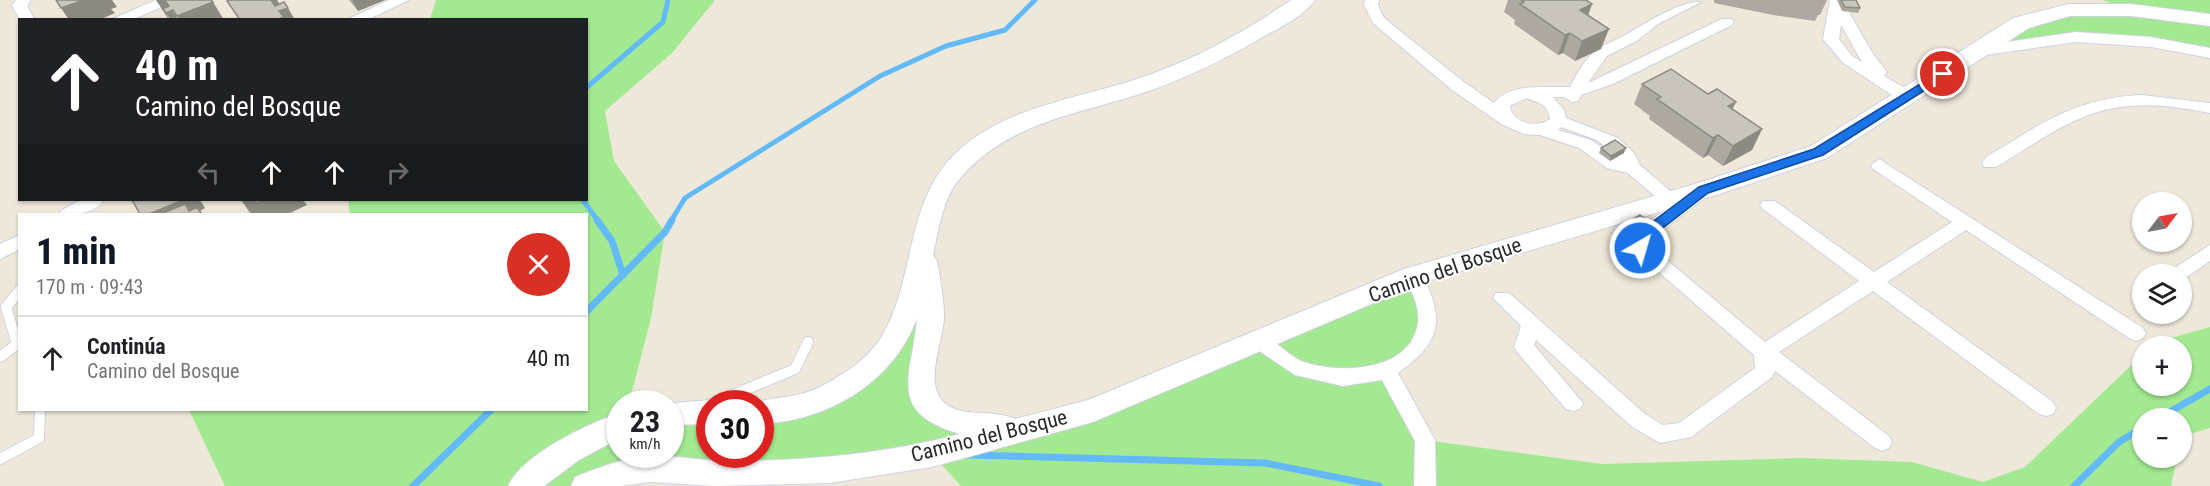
<!DOCTYPE html>
<html lang="es">
<meta charset="utf-8">
<style>
body{margin:0;font-family:"Roboto Condensed",sans-serif;background:#f6f6f6;color:#202124;height:100vh;display:flex;flex-direction:column;font-size:22px;white-space:nowrap}
*{box-sizing:border-box;margin:0}
p{font-size:20px;color:#757577}
.icon{flex:none;width:33px;height:33px;fill:none;stroke:currentColor;stroke-width:2;stroke-linecap:round;stroke-linejoin:round}
.map{position:relative;flex:1;overflow:hidden}
.details{position:absolute;left:18px;top:213px;width:570px;height:198px;display:flex;flex-direction:column;background:#fff;border-radius:0px;box-shadow:0 2px 4px #0004}
.details>*{flex:none}
.hud{position:absolute;left:18px;top:18px;width:570px;height:183px;border-radius:0px;box-shadow:0 2px 4px #0004;background:#202124;color:#fff;overflow:hidden}
.needle{width:39px;rotate:58deg}
.tools{position:absolute;left:2132px;top:192px;display:grid;gap:12px}
.tools a{display:grid;place-items:center;width:60px;height:60px;border-radius:50%;background:#fff;box-shadow:0 2px 4px #0004;font-size:30px}
.speed{position:absolute;left:606px;top:390px;display:flex;gap:12px;font-size:30px;font-weight:700;text-align:center}
.speed>*{display:grid;place-content:center;width:78px;height:78px;border-radius:50%;background:#fff;box-shadow:0 2px 4px #0004;line-height:1}
.speed small{font-size:15px;font-weight:400}
.speed .limit{border:9px solid #d22;background:#fff;color:#111}
.pin{position:absolute;display:grid;place-items:center;width:51px;height:51px;color:#fff;margin:-26px;border:3px solid #fff;border-radius:50%;box-shadow:0 2px 6px #0007}
.me{position:absolute;width:66px;margin:-33px;rotate:38deg;stroke-linejoin:round;filter:drop-shadow(0 0 4px #0008)}
.turn{display:flex;align-items:center;gap:21px;height:126px;padding:0 18px;font-size:27px}
.turn .icon{width:78px;height:78px;stroke-width:2.5}
.turn b{display:block;font-size:42px;line-height:51px}
.lanes{display:flex;align-items:center;height:57px;padding:0 18px;background:#0003;justify-content:center;gap:30px;direction:ltr}
.lanes .off{opacity:.35}
.round{display:grid;place-items:center;flex:none;width:63px;height:63px;border-radius:32px;background:#f6f6f6}
.head{display:flex;align-items:center;justify-content:space-between;height:102px;padding:0 18px}
h1{font-size:36px;font-weight:800;line-height:45px;color:#111827}
ul{padding:0;list-style:none}
li{display:flex;align-items:center;gap:18px;height:84px;padding:0 18px;border-top:2px solid #e0e0e0}
li div{flex:1}
li b{display:block;font-size:22px}
li em{font-style:normal}
.map>svg:first-child{display:block}
</style>
<div class="map">
<svg width="2210" height="486" viewBox="0 0 2210 486">
<rect width="100%" height="100%" fill="#eee8da"/>
<g fill="#a2e991">
<polygon points="436,0 715,0 672,53 605,111 614,161 665,232 651,318 629,403 620,404 620,454 670,454 671,413 709,412 710,454 760,454 761,412 867,370 914,278 936,413 1023,428 1413,276 1427,329 1388,371 1425,440 1602,464 1802,458 1912,462 1983,482 2025,467 2142,355 2142,386 2181,386 2181,346 2150,346 2154,343 2210,327 2210,428 2183,436 2181,442 2181,418 2142,418 2142,458 2177,458 2171,486 961,486 932,454 586,486 225,486 189,410 586,410 586,214 350,214 348,200 586,200 586,20 430,19"/>
<polygon points="2102,0 2210,0 2210,53 2113,39 1979,51 2069,10 2129,9"/>
</g>
<g fill="none" stroke-linecap="round" stroke-linejoin="round">
<g stroke="#63bafa" stroke-width="5">
<polyline points="586,88 663,22 668,0"/>
<polyline points="583,200 598,221"/>
<polyline points="671,221 685,198 880,76 946,46 1005,30 1035,0"/>
</g>
<g stroke="#63bafa" stroke-width="7">
<polyline points="597,220 612,241 623,275"/>
<polyline points="586,312 665,232 672,220"/>
<polyline points="2159,418 2210,389"/>
<polyline points="968,455 1265,463 1379,486"/>
<polyline points="413,486 491,410"/>
<polyline points="2074,486 2119,442 2142,428"/>
</g>
<defs>
<g id="lane">
<polyline points="0,357 17,344 6,307 20,290"/>
<polyline points="711,404 795,369 808,342"/>
<polyline points="0,459 39,438 40,410"/>
</g>
<g id="street">
<polygon points="16,0 31,0 27,6 35,20 20,20 12,6"/>
<polygon points="156,0 177,0 132,20 110,20"/>
<polygon points="389,0 409,0 367,20 346,20"/>
<path d="M1365,0h14l-1,5 6,13 80,64 30,21c17,-21 52,-15 76,-16 7,-14 15,-29 28,-38 8,-6 20,-9 29,-15 17,-10 54,-34 74,-32l-43,22 -20,16 -31,16 -19,27 134,-64h10l2,3 -2,3 -119,59 -32,11 -3,6 -6,1 -8,-5h-11l11,13 2,8 52,20 16,15 6,12 35,30 1,7 22,-16h12l3,4 -3,4 -58,44 -2,8 115,96 94,-61 -96,-72 -3,-4 3,-4h12l99,71 78,-50 -79,-53 -2,-4 8,-6 264,169 3,5 -3,5 -7,3 -7,-3 -163,-108 -79,52 166,120 3,6 -3,6 -7,2 -7,-2 -166,-123 -94,61 110,84 3,6 -3,6 -7,3 -7,-3 -100,-77 -3,6 -81,60 -31,6 -29,-17 -95,-86 -2,5 49,58 -3,6 -7,2 -7,-2 -49,-57 -3,-5 7,-21 -28,-28 2,-5h14l136,121 18,11 16,-2 76,-55 -1,-13 -123,-107 7,-18 35,-26 -10,-1 -35,-30 -21,-5 -28,-20 -39,-13 -16,-1 -21,-9 -51,-35 -79,-67 -9,-18zM1526,98c12,4 23,7 24,21 -13,10 -38,4 -40,-13zM1561,127l36,13 24,20 -30,-20 -33,-10z"/>
<path d="M1830,0h12l31,54 14,18 -3,4 29,17 2,4 -2,4h-12l-59,-39 -19,-23zM1841,25l21,37 -10,-6 -13,-17z"/>
<polygon points="2076,32 2151,37 2210,48 2210,58 2151,47 2076,42 1979,56 1971,51 1979,46"/>
<path d="M2141,95l69,8v10c-103,-21 -130,2 -214,54h-12l-2,-4c5,-9 17,-13 26,-19 43,-28 81,-47 133,-49z"/>
<path d="M81,200h23c-10,15 -29,14 -45,14l3,-4z"/>
<polygon points="20,235 20,249 0,259 0,244"/>
<polygon points="2210,245 2210,261 2181,281 2181,274 2171,274 2173,269"/>
<path d="M1413,269l7,2c25,46 23,71 -22,102l37,67 1,46h-22l1,-45 -33,-61 -39,6 -48,-11 -43,-29 -3,-5 3,-5 7,-3c16,6 27,21 42,28 34,13 105,12 116,-33 5,-18 -5,-36 -13,-52l2,-5z"/>
</g>
<g id="secondary">
<path d="M1291,0h24c-12,18 -41,30 -59,41 -33,19 -68,36 -104,49 -69,24 -150,31 -197,95 -13,19 -17,48 -22,70l4,6c3,18 7,37 7,55 0,26 -23,70 3,89 20,13 47,4 68,14l73,-19 316,-131 291,-85 116,-38 202,-128 56,-14h62l79,10v12l-79,-10h-61l-41,12 -202,130 -114,38 -292,87 -328,139 -161,45 -102,16 -116,3 -63,-4 -31,4h-49l4,-9c25,-10 48,-19 75,-21 26,-1 52,5 78,5 77,0 157,-7 232,-27 -76,-22 -47,-59 -43,-116 -24,65 -89,103 -157,106v-20h-10c23,-8 47,-5 70,-17 22,-11 50,-30 62,-51 35,-60 22,-137 77,-186 48,-43 116,-51 175,-70 56,-18 109,-47 157,-80z"/>
<polygon points="710,400 720,404 710,404 710,424 670,425 670,404 663,404"/>
<path d="M620,413v25l-41,22 -35,26h-36c15,-32 79,-62 112,-73z"/>
</g>
</defs>
<use href="#lane" stroke="#d0d0e4" stroke-width="12"/>
<use href="#street" stroke="#d0d0e4" stroke-width="2"/>
<use href="#secondary" stroke="#d0d0e4" stroke-width="2"/>
<use href="#lane" stroke="#fff" stroke-width="10"/>
<use href="#street" fill="#fff" fill-rule="evenodd"/>
<use href="#secondary" fill="#fff" fill-rule="evenodd"/>
</g>
<g fill="#ada9a0">
<polygon points="349,0 385,0 358,11"/>
<polygon points="1508,0 1586,0 1592,4 1588,15 1601,49 1575,61 1563,53 1558,55 1514,24 1515,20 1504,12"/>
<polygon points="1714,0 1827,0 1820,15 1818,15 1815,21 1773,15 1714,3"/>
<polygon points="1837,0 1856,0 1860,8 1858,13 1842,11"/>
<polygon points="1642,84 1708,94 1736,102 1732,109 1762,129 1752,150 1723,166 1708,155 1703,158 1649,119 1650,116 1634,104"/>
<polygon points="1601,148 1624,153 1610,161 1599,153"/>
<polygon points="1628,222 1654,225 1652,229 1639,237 1626,226"/>
</g>
<g fill="#8d8a82">
<polygon points="84,0 112,0 117,7 111,9 115,13 99,20 69,20 61,8"/>
<polygon points="156,0 165,0 179,20 170,19 163,9 170,20 169,20"/>
<polygon points="270,0 277,0 283,9 288,8 295,20 276,20"/>
<polygon points="352,0 385,0 358,11"/>
<polygon points="213,2 224,20 180,20 177,16"/>
<polygon points="1592,4 1585,24 1580,10"/>
<polygon points="1609,29 1601,49 1575,61 1582,41"/>
<polygon points="1570,33 1563,53 1558,55 1565,35"/>
<polygon points="1736,102 1726,122 1728,106"/>
<polygon points="1762,129 1752,150 1723,166 1733,146"/>
<polygon points="1718,135 1708,155 1703,158 1713,138"/>
<polygon points="1626,148 1624,153 1610,161 1611,156"/>
<polygon points="183,200 200,200 205,208 200,211 203,214 149,214"/>
<polygon points="241,200 303,200 307,205 288,214 251,214"/>
<polygon points="1654,225 1652,229 1639,237 1641,232"/>
</g>
<g fill="#c9c5ba" stroke="#8d8a82" stroke-width="1.5">
<polygon points="56,0 84,0 61,8"/>
<polygon points="165,0 211,0 213,2 177,16 173,10 166,13 163,9 169,6"/>
<polygon points="230,0 271,0 275,6 284,2 288,8 279,11 284,17 276,20 240,20 227,1"/>
<polygon points="1521,0 1586,0 1592,4 1580,10 1609,29 1582,41 1570,33 1565,35 1520,4 1524,2"/>
<polygon points="1841,0 1856,0 1860,8 1845,7"/>
<polygon points="1671,69 1708,94 1717,89 1736,102 1728,106 1762,129 1733,146 1718,135 1713,138 1657,99 1661,97 1642,84"/>
<polygon points="1615,140 1626,148 1611,156 1601,148"/>
<polygon points="132,200 183,200 149,214 140,214"/>
<polygon points="254,200 263,200 256,203"/>
<polygon points="185,204 189,211 197,207 201,213 198,214 161,214"/>
<polygon points="1640,215 1654,225 1641,232 1628,222"/>
</g>
<polygon fill="#1a73e8" stroke="#114b97" stroke-width="1.5" points="1943,70 1947,71 1947,76 1823,155 1708,193 1650,238 1645,251 1635,251 1633,248 1639,232 1699,187 1814,149"/>
<g text-anchor="middle" stroke-width="4.5" stroke-linejoin="round" paint-order="stroke">
<g font-size="21" fill="#2a2a2a" stroke="#fff">
<text transform="translate(1445 270) rotate(-19)" y="7">Camino del Bosque</text>
<text transform="translate(989 436) rotate(-14)" y="7">Camino del Bosque</text>
</g>
</g>
</svg>
<div class="tools">
<a><svg class="needle" viewBox="-14 -14 28 28"><path d="M0-13l5 13h-10z" fill="#e53935"/><path d="M0 13l5-13h-10z" fill="#757577"/></svg></a>
<a><svg class="icon" aria-label="layers" viewBox="0 0 24 24"><path d="M12 4l9 5-9 5-9-5zM3 14l9 5 9-5"/></svg></a>
<a>+</a>
<a>−</a>
</div>
<div class="speed"><div>23<small>km/h</small></div><div class="limit">30</div></div>
<div class="pin" style="left:1943px;top:74px;background:#d93025"><svg class="icon" aria-label="arrive" viewBox="0 0 24 24"><path d="M6 21V4h12l-3 4 3 4H6"/></svg></div>
<svg class="me" style="left:1640px;top:248px" viewBox="-20 -20 40 40"><circle r="17" fill="#1a73e8" stroke="#fff" stroke-width="3"/><path d="M0-11L8 9 0 5-8 9z" fill="#fff"/></svg>
<div class="hud">
<div class="turn"><svg class="icon" aria-label="ahead" viewBox="0 0 24 24"><path d="M12 20V5M6 11l6-6 6 6"/></svg><div><b>40 m</b>Camino del Bosque</div></div>
<div class="lanes"><svg class="icon off" aria-label="left" viewBox="0 0 24 24"><path d="M17 20v-9H6M10 6l-5 5 5 5"/></svg><svg class="icon" aria-label="ahead" viewBox="0 0 24 24"><path d="M12 20V5M6 11l6-6 6 6"/></svg><svg class="icon" aria-label="ahead" viewBox="0 0 24 24"><path d="M12 20V5M6 11l6-6 6 6"/></svg><svg class="icon off" aria-label="right" viewBox="0 0 24 24"><path d="M7 20v-9h11M14 6l5 5-5 5"/></svg></div>
</div>
<section class="details">
<div class="head"><div><h1>1 min</h1><p>170 m · 09:43</p></div><a class="round" style="background:#d93025;color:#fff"><svg class="icon" aria-label="close" viewBox="0 0 24 24"><path d="M6 6l12 12M18 6L6 18"/></svg></a></div>
<ul>
<li><svg class="icon" aria-label="ahead" viewBox="0 0 24 24"><path d="M12 20V5M6 11l6-6 6 6"/></svg><div><b>Continúa</b><p>Camino del Bosque</p></div><em>40 m</em></li>
</ul>
</section>
</div>
